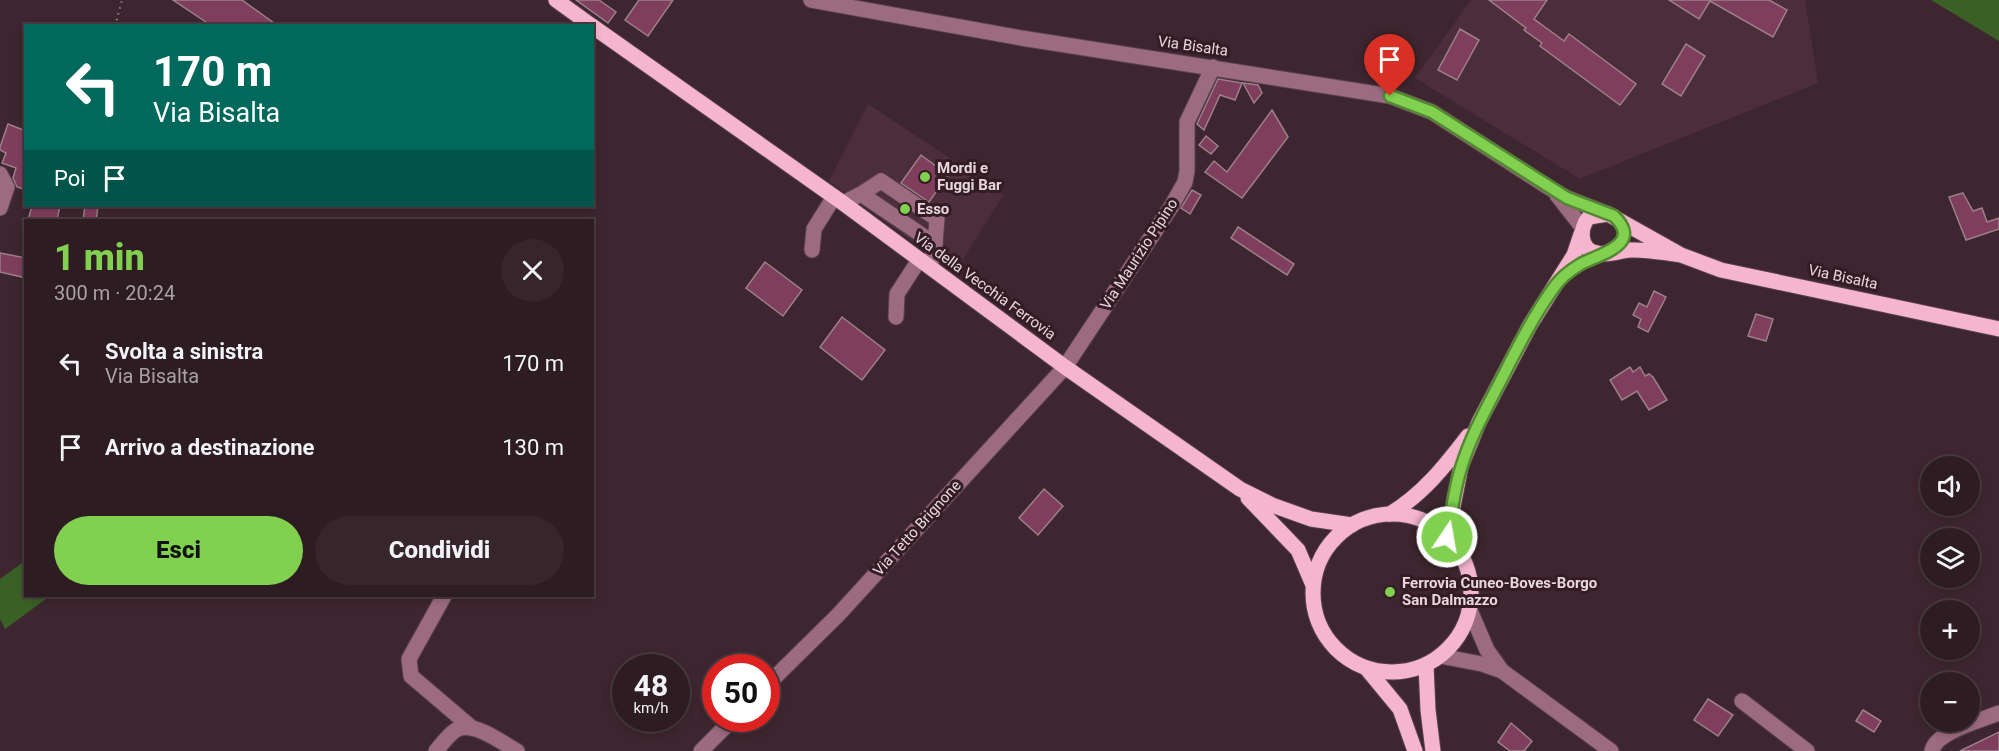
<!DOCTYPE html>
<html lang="it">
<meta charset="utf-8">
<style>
body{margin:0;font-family:Roboto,sans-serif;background:#36252b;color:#f1f3f6;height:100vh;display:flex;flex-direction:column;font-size:22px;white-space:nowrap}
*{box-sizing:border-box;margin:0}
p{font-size:20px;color:#a7a1a6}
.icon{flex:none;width:33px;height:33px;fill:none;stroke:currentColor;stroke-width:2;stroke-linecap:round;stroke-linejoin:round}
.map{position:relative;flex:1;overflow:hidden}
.details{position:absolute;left:24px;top:219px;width:570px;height:378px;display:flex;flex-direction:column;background:#2e1c23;border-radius:0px;box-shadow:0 3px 9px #0003,0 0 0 2px #493a41}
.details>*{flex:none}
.guide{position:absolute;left:24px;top:24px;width:570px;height:183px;border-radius:0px;box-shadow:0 3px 9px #0003,0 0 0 2px #493a41;background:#00695c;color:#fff;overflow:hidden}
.buttons{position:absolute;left:1920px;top:456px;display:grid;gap:12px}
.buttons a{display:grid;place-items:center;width:60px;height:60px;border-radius:50%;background:#2e1c23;box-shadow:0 3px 9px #0003,0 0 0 2px #493a41;font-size:30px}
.speed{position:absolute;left:612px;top:654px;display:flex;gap:12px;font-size:30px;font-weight:700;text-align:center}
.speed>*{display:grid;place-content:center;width:78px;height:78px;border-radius:50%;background:#2e1c23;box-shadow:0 3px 9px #0003,0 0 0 2px #493a41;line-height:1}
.speed small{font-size:15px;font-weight:400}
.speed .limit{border:9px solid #d22;background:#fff;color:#111}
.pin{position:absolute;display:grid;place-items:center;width:51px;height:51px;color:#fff;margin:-62px -26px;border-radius:50% 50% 50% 0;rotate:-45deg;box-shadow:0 0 6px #0007}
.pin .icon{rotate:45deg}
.me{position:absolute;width:66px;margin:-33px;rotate:12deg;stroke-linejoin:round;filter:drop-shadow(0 0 4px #0008)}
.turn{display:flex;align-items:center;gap:21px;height:126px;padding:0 30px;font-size:27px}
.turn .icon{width:78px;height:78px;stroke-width:2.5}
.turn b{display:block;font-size:42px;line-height:51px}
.then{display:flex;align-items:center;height:57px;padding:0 30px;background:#0003;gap:12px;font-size:22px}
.round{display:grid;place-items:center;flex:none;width:63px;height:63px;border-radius:32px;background:#36252b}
.summary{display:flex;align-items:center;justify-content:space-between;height:102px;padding:0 30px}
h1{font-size:36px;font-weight:800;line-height:45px;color:#81d050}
.cta{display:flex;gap:12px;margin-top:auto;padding:12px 30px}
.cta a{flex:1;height:69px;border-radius:36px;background:#81d050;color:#111;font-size:24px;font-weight:800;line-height:69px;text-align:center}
.cta a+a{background:#36252b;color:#f1f3f6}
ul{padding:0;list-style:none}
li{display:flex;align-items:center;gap:18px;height:84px;padding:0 30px}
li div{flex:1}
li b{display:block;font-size:22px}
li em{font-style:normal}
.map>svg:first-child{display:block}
</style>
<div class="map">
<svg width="1999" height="751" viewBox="0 0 1999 751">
<rect width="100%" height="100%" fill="#3d262f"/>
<g fill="#4c2d3a">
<polygon points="1471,0 1805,0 1818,83 1580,179 1415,78"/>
<polygon points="868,104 1004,194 955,272 829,181"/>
</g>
<g fill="#3b6026">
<polygon points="1931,0 1999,0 1999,41"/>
<polygon points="25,561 26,596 50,596 5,629 0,619 0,579"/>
</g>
<g fill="#7f3e5b" stroke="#9c7f8a" stroke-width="1.5">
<polygon points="173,0 242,0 278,26 212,26"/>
<polygon points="576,0 599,0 616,12 608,23"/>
<polygon points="639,0 673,0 648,36 625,20"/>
<polygon points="1489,0 1547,0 1534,19 1564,41 1569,34 1636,84 1620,105 1540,46 1542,43 1524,30 1526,28"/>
<polygon points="1669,0 1769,0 1787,10 1773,37 1710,1 1699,19"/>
<polygon points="1460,29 1479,40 1457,80 1438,70"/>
<polygon points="1686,44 1705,56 1681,96 1662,84"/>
<polygon points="1218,79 1242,83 1235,100 1220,95 1204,130 1197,124"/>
<polygon points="1243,83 1258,85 1262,93 1254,103"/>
<polygon points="1272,110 1288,137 1242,198 1205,172 1214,161 1227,172"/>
<polygon points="8,124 26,131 26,190 17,187 13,178 16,168 2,163 6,153 0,150 0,147"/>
<polygon points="1206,136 1218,146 1211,154 1199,145"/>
<polygon points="921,155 948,175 929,202 901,183"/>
<polygon points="1192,190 1201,195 1190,214 1181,208"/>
<polygon points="1963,193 1973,211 1982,208 1987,222 1999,218 1999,229 1966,240 1949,197"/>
<polygon points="32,206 60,206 57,220 28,220"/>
<polygon points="85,206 98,207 96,220 83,220"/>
<polygon points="1238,227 1294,264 1287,275 1231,238"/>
<polygon points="0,253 26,258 26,278 0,272"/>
<polygon points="765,262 802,290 783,316 746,288"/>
<polygon points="1654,291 1666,297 1648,332 1638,327 1641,319 1633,315 1639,303 1647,307"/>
<polygon points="1756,314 1773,319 1766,341 1748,336"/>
<polygon points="842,317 885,350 862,380 820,347"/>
<polygon points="1630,367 1633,372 1640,367 1645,376 1649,374 1653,377 1667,400 1649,410 1637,391 1622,400 1610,380"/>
<polygon points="1044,489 1063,506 1038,535 1019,518"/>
<polygon points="1708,699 1733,715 1718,736 1694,720"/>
<polygon points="1863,710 1881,721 1874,732 1856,721"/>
<polygon points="1511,723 1532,741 1524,751 1510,751 1498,742"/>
<polygon points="1999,732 1999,751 1960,751"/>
</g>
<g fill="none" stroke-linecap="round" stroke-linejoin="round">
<defs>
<g id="minor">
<polyline points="811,0 1021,38 1390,96 1432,112 1548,187 1567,198 1608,214"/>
<polyline points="0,174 7,187 0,208"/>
<polyline points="861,194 881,181 937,219 935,244"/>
<polyline points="1557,195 1582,227"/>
<polyline points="843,203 861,194 935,244 930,267"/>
<polyline points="812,250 814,229 834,197"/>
<polyline points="896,317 897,294 919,260"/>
<polyline points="444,596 409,659 411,676 472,728"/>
<polyline points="1469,608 1487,650 1502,671 1611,751"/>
<polyline points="1440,656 1482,664 1502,671"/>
<polyline points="766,686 838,615 1065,367 1171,207 1185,182 1187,171 1187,122 1213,67"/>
<polyline points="1742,701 1807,751"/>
<path d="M436,751c6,-7 12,-16 20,-21 17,-10 46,13 61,21"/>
<polyline points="701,751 734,718"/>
<path d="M1932,751c3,-19 50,-31 67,-38"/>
</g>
<g id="major">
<polyline points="556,0 592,26"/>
<polyline points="592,26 843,203 1065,367 1240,489 1272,505 1311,519 1352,525"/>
<path d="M1681,255c-17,-2 -34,-6 -51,-5 -11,1 -23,6 -33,3 -18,-3 -18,-25 -8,-36l19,-3 73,41 40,15 278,59"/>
<polyline points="1248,498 1298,550 1313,585"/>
<path d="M1390,514c33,-20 55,-48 78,-78"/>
<circle cx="1392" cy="593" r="79"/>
<polyline points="1447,537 1461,466 1479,422 1530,325 1574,255 1581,234"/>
<polyline points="1426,665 1428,710 1433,751"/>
<polyline points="1367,669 1400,709 1415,751"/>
</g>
</defs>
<use href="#minor" stroke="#58424b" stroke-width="17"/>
<use href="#major" stroke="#58424b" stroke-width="17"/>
<polyline stroke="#98858c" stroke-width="2" stroke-dasharray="1.5 4.5" stroke-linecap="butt" points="115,26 122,0"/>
<use href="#minor" stroke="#9d6b7f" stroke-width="15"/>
<use href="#major" stroke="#f5b5ce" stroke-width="15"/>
</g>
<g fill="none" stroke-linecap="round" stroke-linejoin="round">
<defs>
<path id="route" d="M1390,96l42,16 135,86 47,18c31,30 -19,39 -35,49 -8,5 -19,14 -24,21 -22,30 -38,63 -55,96 -14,27 -29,54 -38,83 -8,23 -10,48 -15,72"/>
</defs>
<use href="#route" stroke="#548734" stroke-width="15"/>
<use href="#route" stroke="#81d050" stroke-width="10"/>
</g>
<g fill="#81d050" stroke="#331c25" stroke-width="2">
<circle cx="925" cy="177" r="6"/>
<circle cx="905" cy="209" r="6"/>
<circle cx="1390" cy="592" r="6"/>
</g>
<g text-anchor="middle" stroke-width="6" stroke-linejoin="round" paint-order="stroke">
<g font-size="15" fill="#e7d7dd" stroke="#331c25">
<text transform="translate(1193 46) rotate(8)" y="5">Via Bisalta</text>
<text transform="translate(1139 254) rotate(-57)" y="5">Via Maurizio Pipino</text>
<text transform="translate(1843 277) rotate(12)" y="5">Via Bisalta</text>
<text transform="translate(985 286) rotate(36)" y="5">Via della Vecchia Ferrovia</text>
<text transform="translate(917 528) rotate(-48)" y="5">Via Tetto Brignone</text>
</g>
<g font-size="15" font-weight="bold" fill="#e7d7dd" stroke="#331c25" text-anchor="start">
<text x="937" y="173">Mordi e<tspan x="937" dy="17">Fuggi Bar</tspan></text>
<text x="917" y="214">Esso</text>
<text x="1402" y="588">Ferrovia Cuneo-Boves-Borgo<tspan x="1402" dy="17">San Dalmazzo</tspan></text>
</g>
</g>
</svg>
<div class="buttons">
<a><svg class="icon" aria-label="sound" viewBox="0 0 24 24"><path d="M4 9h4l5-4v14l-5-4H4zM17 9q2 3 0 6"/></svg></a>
<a><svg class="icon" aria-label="layers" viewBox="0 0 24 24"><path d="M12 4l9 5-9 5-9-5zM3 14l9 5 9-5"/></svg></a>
<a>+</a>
<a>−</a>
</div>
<div class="speed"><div>48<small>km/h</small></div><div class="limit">50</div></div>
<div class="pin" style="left:1390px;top:96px;background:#d93025"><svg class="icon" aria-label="arrive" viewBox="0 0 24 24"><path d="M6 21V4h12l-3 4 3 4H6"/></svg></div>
<svg class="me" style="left:1447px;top:537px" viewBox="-20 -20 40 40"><circle r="17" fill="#81d050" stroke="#fff" stroke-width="3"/><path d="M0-11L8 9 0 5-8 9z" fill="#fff"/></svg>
<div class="guide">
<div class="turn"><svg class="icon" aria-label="left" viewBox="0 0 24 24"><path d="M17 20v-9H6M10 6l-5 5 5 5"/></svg><div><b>170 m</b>Via Bisalta</div></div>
<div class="then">Poi<svg class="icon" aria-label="arrive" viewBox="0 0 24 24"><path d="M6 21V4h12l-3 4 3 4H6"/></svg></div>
</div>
<section class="details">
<div class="summary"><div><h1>1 min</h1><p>300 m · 20:24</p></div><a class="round"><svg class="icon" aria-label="close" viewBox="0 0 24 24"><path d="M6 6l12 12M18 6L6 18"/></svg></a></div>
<ul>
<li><svg class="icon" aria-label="left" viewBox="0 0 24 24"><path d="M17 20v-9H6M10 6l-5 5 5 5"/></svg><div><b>Svolta a sinistra</b><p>Via Bisalta</p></div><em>170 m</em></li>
<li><svg class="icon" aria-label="arrive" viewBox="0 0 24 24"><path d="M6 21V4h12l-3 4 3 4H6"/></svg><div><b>Arrivo a destinazione</b></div><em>130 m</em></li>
</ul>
<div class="cta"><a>Esci</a><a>Condividi</a></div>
</section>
</div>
